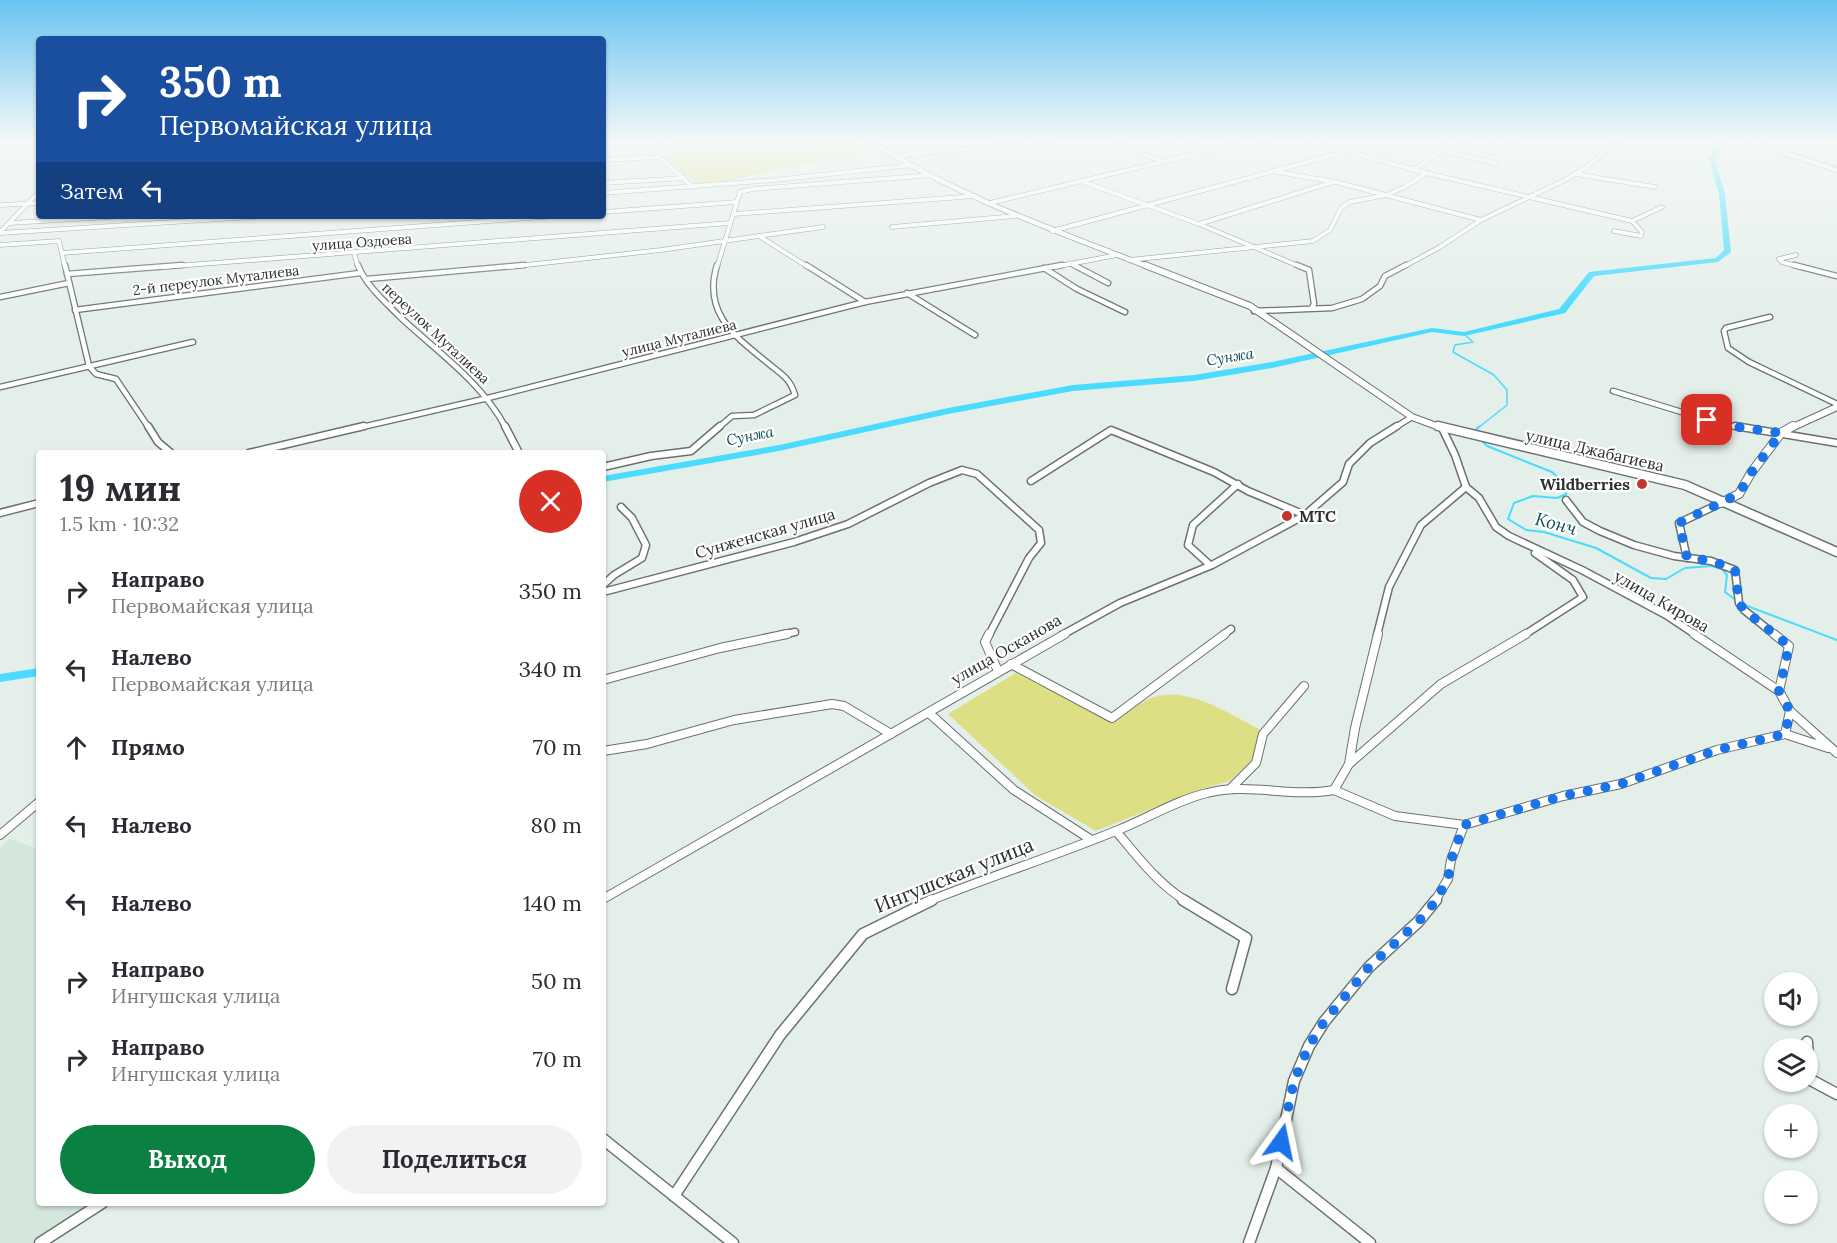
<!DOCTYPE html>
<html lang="ru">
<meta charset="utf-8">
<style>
body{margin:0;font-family:Lora,serif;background:#f2f2f3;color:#2b2b33;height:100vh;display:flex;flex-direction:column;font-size:22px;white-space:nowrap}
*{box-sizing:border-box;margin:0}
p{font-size:20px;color:#7c7c81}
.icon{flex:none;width:33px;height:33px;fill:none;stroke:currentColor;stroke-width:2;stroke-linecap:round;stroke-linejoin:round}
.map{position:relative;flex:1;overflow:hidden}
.drawer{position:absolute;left:36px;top:450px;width:570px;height:756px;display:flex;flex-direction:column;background:#fff;border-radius:6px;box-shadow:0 2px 4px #0004}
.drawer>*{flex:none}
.hud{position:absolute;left:36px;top:36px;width:570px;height:183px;border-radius:6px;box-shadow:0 2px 4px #0004;background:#1a4fa0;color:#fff;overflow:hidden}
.controls{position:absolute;left:1764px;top:972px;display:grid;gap:12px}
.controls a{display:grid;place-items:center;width:54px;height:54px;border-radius:50%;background:#fff;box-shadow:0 2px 4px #0004;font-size:30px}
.pin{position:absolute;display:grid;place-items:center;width:51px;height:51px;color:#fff;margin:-26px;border-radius:12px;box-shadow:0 3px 9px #0006}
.me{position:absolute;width:66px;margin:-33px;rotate:12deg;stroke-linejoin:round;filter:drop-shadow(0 0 4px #0008)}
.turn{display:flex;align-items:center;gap:21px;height:126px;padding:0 24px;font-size:27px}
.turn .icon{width:78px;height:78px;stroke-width:2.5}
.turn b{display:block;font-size:42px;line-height:51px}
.then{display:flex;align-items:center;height:57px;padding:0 24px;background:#0003;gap:12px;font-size:22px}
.round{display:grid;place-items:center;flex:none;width:63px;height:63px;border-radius:32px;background:#f2f2f3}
.summary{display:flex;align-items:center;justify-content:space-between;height:102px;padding:0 24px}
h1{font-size:36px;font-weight:800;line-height:45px}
.action{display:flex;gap:12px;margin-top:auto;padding:12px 24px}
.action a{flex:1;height:69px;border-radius:36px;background:#0b8043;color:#fff;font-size:24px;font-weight:800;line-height:69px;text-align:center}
.action a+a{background:#f2f2f3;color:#2b2b33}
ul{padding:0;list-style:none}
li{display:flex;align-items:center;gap:18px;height:78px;padding:0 24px}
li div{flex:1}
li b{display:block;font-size:22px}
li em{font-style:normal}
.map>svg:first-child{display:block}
</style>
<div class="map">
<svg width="1837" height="1243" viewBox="0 0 1837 1243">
<rect width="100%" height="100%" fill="#e5efea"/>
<polygon fill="#d4e7dd" points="10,839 39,849 39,1203 91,1203 32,1243 0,1243 0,847"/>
<g fill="#dedf85">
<polygon points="688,140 856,140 870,150 703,186 661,159 670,153 666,143"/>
<path d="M1019,671l95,51c12,-7 23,-18 35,-23 35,-16 80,15 110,30l-7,31 -22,21 -29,8 -105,42 -60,-35 -88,-82z"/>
</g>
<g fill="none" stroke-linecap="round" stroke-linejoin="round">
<polyline stroke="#4adbff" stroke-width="1.5" points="1464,334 1473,342 1455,345 1453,352 1494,375 1507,390 1507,405 1478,428"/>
<g stroke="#4adbff" stroke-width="2">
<polyline points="1474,431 1480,426"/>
<polyline points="1480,439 1487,446 1552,472 1563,482 1566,494 1557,498 1533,496 1514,503 1508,519 1526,530 1544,532 1596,548 1651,578 1666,579 1685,568 1712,566 1722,569 1727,575 1725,592 1737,601"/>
<polyline points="1742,604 1837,640"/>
</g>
<g fill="#4adbff" fill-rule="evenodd">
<polygon points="1719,140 1725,140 1715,160 1725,194 1731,252 1718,262 1594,276 1565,313 1464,336 1432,332 1272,368 1194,381 1073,391 948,414 779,451 603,482 603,476 779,445 948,408 1073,385 1194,375 1272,362 1432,328 1464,332 1559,309 1589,272 1716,258 1724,250 1719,194 1709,160"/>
<polygon points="39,668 39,676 0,682 0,674"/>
</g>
<defs>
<g id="minor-far4">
<polyline points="660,140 664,153 659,157 693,187"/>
<polyline points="1111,140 1163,162"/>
<polyline points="1305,140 1426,173 1632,221"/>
<polyline points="1490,140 1514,146"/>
<polyline points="1446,142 1502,154"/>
<polyline points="1137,151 1195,140"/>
<polyline points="1442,151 1495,163"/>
<polyline points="894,156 1053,140"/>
<polyline points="603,160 659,157"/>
<polyline points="1414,169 1441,152 1445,143 1450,140"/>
<polyline points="1277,172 1336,182 1481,220"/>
<polyline points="1575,174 1655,187"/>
<polyline points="1081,181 1199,224 1301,267"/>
<polyline points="603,183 685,178"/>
<polyline points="603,193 775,180 912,165"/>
<polyline points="990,203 1220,148 1266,140"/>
<polyline points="0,205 39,203"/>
<polyline points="603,212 737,202"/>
<polyline points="734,214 975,196"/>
<polyline points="1632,221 1662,207"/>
<polyline points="10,223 124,216"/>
<polyline points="1199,224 1333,182"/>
<polyline points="892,227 1015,216"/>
<polyline points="1052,231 1341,153"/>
<polyline points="1614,231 1641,236 1642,232 1632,221"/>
<polyline points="0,232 39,192"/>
<polyline points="0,233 267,216"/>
<polyline points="759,236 823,227"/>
<polyline points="0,245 59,241 65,267"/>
<polyline points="62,253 556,216"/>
<polyline points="354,253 358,267"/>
<polyline points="1796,255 1779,259 1782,262 1800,267"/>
<polyline points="1129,260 1313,241 1330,230 1341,208 1350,202 1386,195 1405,187 1426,173"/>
<polyline points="1070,263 1077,267"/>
<polyline points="162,267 730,223"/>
<polyline points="508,267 661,250 759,236 808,267"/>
<polyline points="717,267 740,192 753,189 933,175"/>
<polyline points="1054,267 1117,255"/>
<polyline points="1403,267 1440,247 1481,220 1563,181 1585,168 1619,140"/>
</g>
<g id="minor-far3">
<polyline points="65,265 89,366 96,374 116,379 149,428"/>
<path d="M358,265c7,19 26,36 40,50 38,36 83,66 108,113"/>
<path d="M717,265c-15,49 19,72 52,99 13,11 21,14 26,31l-41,20 -22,1 -14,12"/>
<polyline points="806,265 865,302"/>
<polyline points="1074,265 1108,283"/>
<polyline points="1297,265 1309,270 1314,304 1312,308"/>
<polyline points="1794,265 1837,276"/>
<polyline points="1044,268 1077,289 1125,312"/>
<polyline points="67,274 182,265"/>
<polyline points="367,279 524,265"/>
<polyline points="907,293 975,335"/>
<polyline points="0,297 69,283"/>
<polyline points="75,310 360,273"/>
<polyline points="1254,311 1332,308 1362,299 1380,286 1385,276 1406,265"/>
<polyline points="1770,317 1726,328 1724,331 1728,348 1749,362 1837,404"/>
<polyline points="0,387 193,342"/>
<polyline points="1613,391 1724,425 1746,428"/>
<polyline points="358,428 488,398 865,302 1062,265"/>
<polyline points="1394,428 1412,417"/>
</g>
<g id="minor-far2">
<polyline points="148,426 158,442 171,453"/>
<polyline points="505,426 519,453"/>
<polyline points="1735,426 1837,443"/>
<polyline points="1442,428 1455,455 1466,487"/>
<polyline points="249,453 364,426"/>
<polyline points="603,467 651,456 691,451 720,426"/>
<polyline points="1031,481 1111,430 1214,472 1248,491 1305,515"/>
<polyline points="1466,487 1479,498 1496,527 1509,536 1582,570 1666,615 1696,635"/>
<polyline points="1566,500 1583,522 1600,531 1634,545 1674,556 1711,561 1735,570 1739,603 1744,610 1775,635"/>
<polyline points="0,513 39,503"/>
<polyline points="1687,558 1679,523 1721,503"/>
<polyline points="1210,565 1188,545 1193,525 1238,484"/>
<polyline points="603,585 614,575 642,558 646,545 632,518 621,507"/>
<polyline points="603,592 794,542 848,524 929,483 962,470 977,474 1039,530 1041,543 1029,558 989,635"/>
<polyline points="780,635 795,632"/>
<polyline points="1062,635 1120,603 1212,565 1305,515 1343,482 1349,464 1370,443 1397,426"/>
<polyline points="1223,635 1231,629"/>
<polyline points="1377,635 1389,587 1421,525 1466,487"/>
<polyline points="1524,635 1583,597 1573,580 1535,553"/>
</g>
<g id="minor-far1">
<polyline points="989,634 985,642 998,671"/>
<polyline points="1694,634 1779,691 1790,711 1837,753"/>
<polyline points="1774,634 1789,646 1779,691"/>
<polyline points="1011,664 1112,718 1225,634"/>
<polyline points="603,680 720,648 787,634"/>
<polyline points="929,713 1014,790 1090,839"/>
<polyline points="1785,734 1828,748"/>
<polyline points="603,751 647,744 734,720 832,704 844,706 891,734"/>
<polyline points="1349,764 1441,684 1526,634"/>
<polyline points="1230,789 1256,763 1263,734 1304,686"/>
<polyline points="1334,790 1349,764 1355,728 1378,634"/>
<polyline points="1334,790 1395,816 1464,825"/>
<path d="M1116,831c21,25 42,53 70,70"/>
<polyline points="0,835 39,802"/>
<polyline points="603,899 1065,634"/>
<path d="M929,901c62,-25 126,-45 189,-71 28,-11 59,-30 89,-37 42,-11 84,5 127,-3"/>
<polyline points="1435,901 1448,879 1451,860 1464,825 1563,796 1621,784 1717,750 1785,734 1790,711"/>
</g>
<g id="minor">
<polyline points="1183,900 1246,938 1232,989"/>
<polyline points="1807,1042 1809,1079 1837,1094"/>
<polyline points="603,1139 733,1243"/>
<polyline points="1276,1168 1370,1243"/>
<polyline points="674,1196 780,1035 863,934 932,900"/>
<polyline points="40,1243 102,1203"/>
<polyline points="1249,1243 1276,1168 1294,1081 1309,1046 1324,1022 1369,967 1418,922 1436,900"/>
</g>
<polyline id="tertiary-far1" points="1791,428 1837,407"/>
<polyline id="tertiary" points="1721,503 1739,494 1751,473 1781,433 1793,426"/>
<g id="secondary-far2">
<path d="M868,140c87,55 185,90 281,127"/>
<polyline points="1746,140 1837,170"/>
</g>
<polyline id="secondary-far1" points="1145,265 1250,306 1412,417 1442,428"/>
<polyline id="secondary" points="1438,426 1685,485 1837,552"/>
</defs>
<use href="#minor-far4" stroke="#69726d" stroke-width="5"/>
<use href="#minor-far3" stroke="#69726d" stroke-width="7"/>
<use href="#minor-far2" stroke="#69726d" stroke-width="9"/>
<use href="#minor-far1" stroke="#69726d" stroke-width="10"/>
<use href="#minor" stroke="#69726d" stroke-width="13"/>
<use href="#tertiary-far1" stroke="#69726d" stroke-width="8"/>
<use href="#tertiary" stroke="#69726d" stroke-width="10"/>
<use href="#secondary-far2" stroke="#69726d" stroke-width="6"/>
<use href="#secondary-far1" stroke="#69726d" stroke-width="8"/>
<use href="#secondary" stroke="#69726d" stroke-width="11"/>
<use href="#minor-far4" stroke="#fff" stroke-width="4"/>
<use href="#minor-far3" stroke="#fff" stroke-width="4.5"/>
<use href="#minor-far2" stroke="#fff" stroke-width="6"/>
<use href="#minor-far1" stroke="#fff" stroke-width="8"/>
<use href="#minor" stroke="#fff" stroke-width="10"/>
<use href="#tertiary-far1" stroke="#fff" stroke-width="6"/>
<use href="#tertiary" stroke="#fff" stroke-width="8"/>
<use href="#secondary-far2" stroke="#fff" stroke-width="4.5"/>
<use href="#secondary-far1" stroke="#fff" stroke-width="6"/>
<use href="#secondary" stroke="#fff" stroke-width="8"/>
</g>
<linearGradient id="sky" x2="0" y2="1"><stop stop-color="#69c4f1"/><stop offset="0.45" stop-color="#f3f8f6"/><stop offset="1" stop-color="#f3f8f6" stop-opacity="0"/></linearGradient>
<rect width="1837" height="314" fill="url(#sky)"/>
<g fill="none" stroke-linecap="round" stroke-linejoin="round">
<polyline stroke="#1a73e8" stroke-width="10" stroke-dasharray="0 18" points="1281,1142 1294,1081 1309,1046 1324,1022 1369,967 1418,922 1435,902 1448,879 1451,860 1464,825 1563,796 1621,784 1717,750 1785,734 1790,711 1779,691 1789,646 1744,610 1739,603 1735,570 1712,561 1687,558 1679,523 1739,494 1751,473 1781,433 1724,425 1707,420"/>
</g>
<g fill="#c2342c" stroke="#fff" stroke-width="2">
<circle cx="1642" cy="484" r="6"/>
<circle cx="1287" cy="516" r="6"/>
</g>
<g text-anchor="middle" stroke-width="4.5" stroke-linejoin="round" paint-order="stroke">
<g font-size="14" fill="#2b2f2d" stroke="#fff">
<text transform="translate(362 242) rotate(-4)" y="5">улица Оздоева</text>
<text transform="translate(216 280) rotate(-7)" y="5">2-й переулок Муталиева</text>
<text transform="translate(436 333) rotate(43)" y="5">переулок Муталиева</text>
<text transform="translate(679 338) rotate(-14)" y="5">улица Муталиева</text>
</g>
<g font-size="15" font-style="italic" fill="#0e4c5b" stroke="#fff">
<text transform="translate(1230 357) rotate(-9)" y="5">Сунжа</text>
<text transform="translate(750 436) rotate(-11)" y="5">Сунжа</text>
</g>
<g font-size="16" fill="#2b2f2d" stroke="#fff">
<text transform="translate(1595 450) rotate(13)" y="6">улица Джабагиева</text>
<text transform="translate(765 533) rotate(-16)" y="6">Сунженская улица</text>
<text transform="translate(1662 601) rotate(30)" y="6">улица Кирова</text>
<text transform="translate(1006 649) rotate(-30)" y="6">улица Осканова</text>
</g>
<g font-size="16" font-weight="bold" fill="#2b2f2d" stroke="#fff" text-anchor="end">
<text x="1630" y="490">Wildberries</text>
<text x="1299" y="522" text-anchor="start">МТС</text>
</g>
<g font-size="18" font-style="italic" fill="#0e4c5b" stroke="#fff">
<text transform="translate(1556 524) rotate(15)" y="6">Конч</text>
</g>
<g font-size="20" fill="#2b2f2d" stroke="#fff">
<text transform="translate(954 875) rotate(-22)" y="7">Ингушская улица</text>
</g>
</g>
</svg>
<div class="controls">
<a><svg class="icon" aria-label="sound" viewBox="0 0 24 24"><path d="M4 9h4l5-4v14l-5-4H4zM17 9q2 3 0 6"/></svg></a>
<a><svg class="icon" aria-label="layers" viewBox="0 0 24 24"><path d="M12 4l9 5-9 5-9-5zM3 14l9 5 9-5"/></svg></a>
<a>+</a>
<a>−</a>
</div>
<div class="pin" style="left:1707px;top:420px;background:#d93025"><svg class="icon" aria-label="arrive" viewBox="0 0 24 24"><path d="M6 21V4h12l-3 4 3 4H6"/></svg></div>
<svg class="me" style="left:1281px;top:1142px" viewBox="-20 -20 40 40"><path d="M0-17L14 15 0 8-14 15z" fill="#1a73e8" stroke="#fff" stroke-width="4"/></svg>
<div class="hud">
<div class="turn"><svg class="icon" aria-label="right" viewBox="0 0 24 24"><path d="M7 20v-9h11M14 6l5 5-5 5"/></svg><div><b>350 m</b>Первомайская улица</div></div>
<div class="then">Затем<svg class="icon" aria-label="left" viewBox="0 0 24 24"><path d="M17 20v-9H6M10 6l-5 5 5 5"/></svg></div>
</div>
<section class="drawer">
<div class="summary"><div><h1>19 мин</h1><p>1.5 km · 10:32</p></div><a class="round" style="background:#d93025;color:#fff"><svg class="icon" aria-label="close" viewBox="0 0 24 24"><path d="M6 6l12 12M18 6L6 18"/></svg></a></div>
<ul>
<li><svg class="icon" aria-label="right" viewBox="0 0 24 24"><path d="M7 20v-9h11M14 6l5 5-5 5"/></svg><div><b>Направо</b><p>Первомайская улица</p></div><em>350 m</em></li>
<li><svg class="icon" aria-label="left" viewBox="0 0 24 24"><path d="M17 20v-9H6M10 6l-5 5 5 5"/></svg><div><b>Налево</b><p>Первомайская улица</p></div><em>340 m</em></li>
<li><svg class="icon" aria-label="ahead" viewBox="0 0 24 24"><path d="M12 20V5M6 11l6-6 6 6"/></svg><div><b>Прямо</b></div><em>70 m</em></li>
<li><svg class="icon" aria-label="left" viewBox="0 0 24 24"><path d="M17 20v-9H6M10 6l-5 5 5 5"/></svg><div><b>Налево</b></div><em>80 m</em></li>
<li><svg class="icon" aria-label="left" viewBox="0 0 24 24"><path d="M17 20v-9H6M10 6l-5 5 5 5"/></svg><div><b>Налево</b></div><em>140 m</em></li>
<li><svg class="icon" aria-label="right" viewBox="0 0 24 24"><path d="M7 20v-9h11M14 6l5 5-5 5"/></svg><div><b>Направо</b><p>Ингушская улица</p></div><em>50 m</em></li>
<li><svg class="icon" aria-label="right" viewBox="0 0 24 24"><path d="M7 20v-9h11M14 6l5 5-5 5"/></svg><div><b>Направо</b><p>Ингушская улица</p></div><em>70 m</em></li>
</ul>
<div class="action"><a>Выход</a><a>Поделиться</a></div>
</section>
</div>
